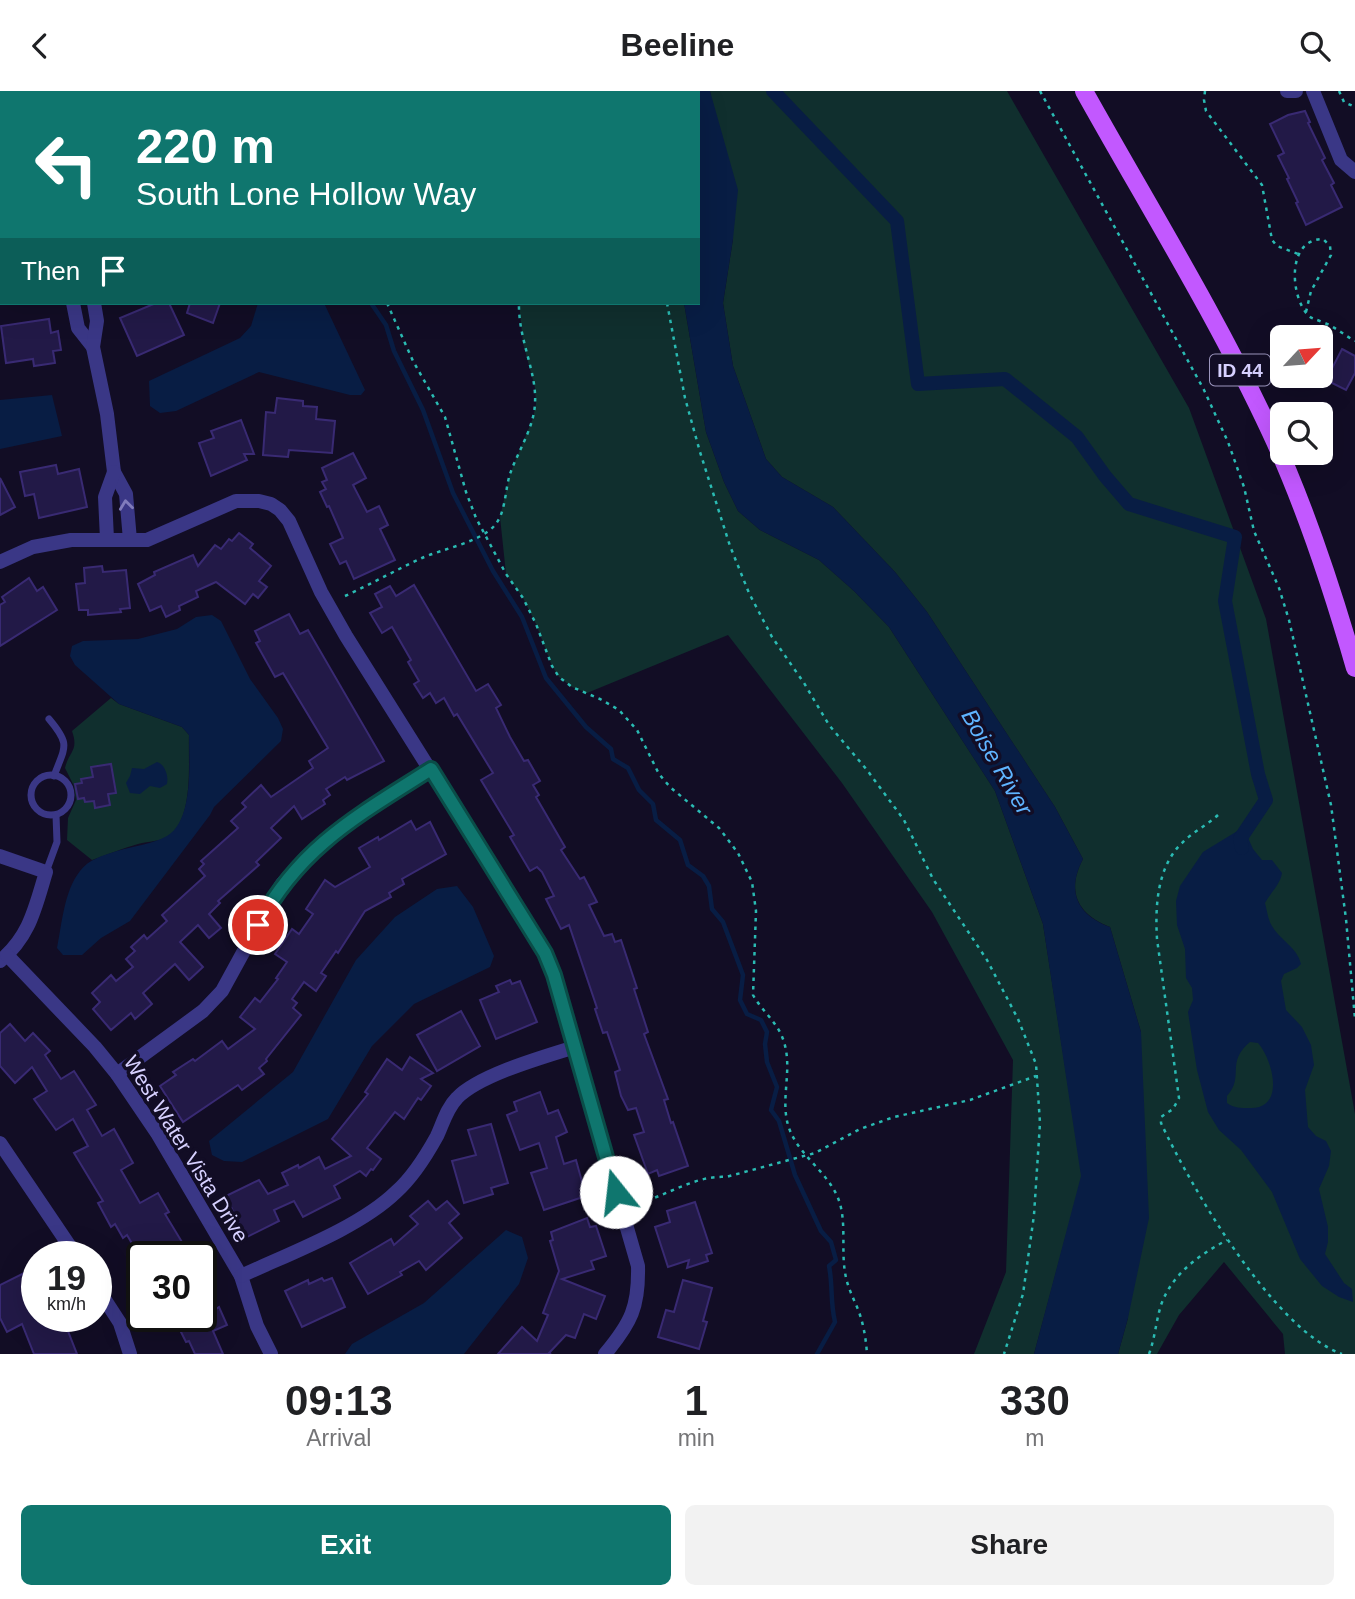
<!DOCTYPE html>
<style>
body{margin:0;font-family:Arial,sans-serif;background:#f2f2f2;color:#202124;height:100vh;display:flex;flex-direction:column;font-size:26px;white-space:nowrap}
*{box-sizing:border-box;margin:0}
p{font-size:23px;color:#757577}
.icon{flex:none;width:38px;height:38px;fill:none;stroke:currentColor;stroke-width:2;stroke-linecap:round;stroke-linejoin:round}
.map{position:relative;height:1263px;overflow:hidden}
.details{display:flex;flex-direction:column;background:#fff;flex:1}
.details>*{flex:none}
.guide{position:absolute;left:0px;top:0px;width:700px;height:214px;box-shadow:0 7px 28px #0002;background:#0f766e;color:#fff;overflow:hidden}
.needle{width:46px;rotate:64deg}
.buttons{position:absolute;left:1270px;top:234px;display:grid;gap:14px}
.buttons a{display:grid;place-items:center;width:63px;height:63px;border-radius:10px;background:#fff;box-shadow:0 7px 28px #0002;font-size:35px}
.speed{position:absolute;left:21px;top:1150px;display:flex;gap:14px;font-size:35px;font-weight:700;text-align:center}
.speed>*{display:grid;place-content:center;width:91px;height:91px;border-radius:50%;background:#fff;box-shadow:0 7px 28px #0002;line-height:1}
.speed small{font-size:18px;font-weight:400}
.speed .limit{border:4px solid #111;border-radius:10px;background:#fff;color:#111}
.pin{position:absolute;display:grid;place-items:center;width:60px;height:60px;color:#fff;margin:-30px;border:4px solid #fff;border-radius:50%;box-shadow:0 2px 7px #0007}
.me{position:absolute;width:77px;margin:-38px;rotate:344deg;stroke-linejoin:round;filter:drop-shadow(0 0 5px #0008)}
.turn{display:flex;align-items:center;gap:24px;height:147px;padding:0 21px;font-size:32px}
.turn .icon{width:91px;height:91px;stroke-width:2.5}
.turn b{display:block;font-size:49px;line-height:60px}
.then{display:flex;align-items:center;height:66px;padding:0 21px;background:#0003;gap:14px;font-size:26px}
.eta{display:flex;justify-content:space-evenly;align-items:center;height:119px;text-align:center}
.eta b{font-size:42px;font-weight:600;line-height:49px}
.primary-button{display:flex;gap:14px;margin-top:auto;padding:14px 21px}
.primary-button a{flex:1;height:80px;border-radius:10px;background:#0f766e;color:#fff;font-size:28px;font-weight:600;line-height:80px;text-align:center}
.primary-button a+a{background:#f2f2f2;color:#202124}
header{display:flex;justify-content:space-between;align-items:center;height:91px;padding:0 21px;background:#fff;font-size:32px;font-weight:600}
.map>svg:first-child{display:block}
</style>
<header><svg class="icon" aria-label="back" viewBox="0 0 24 24"><path d="M15 5l-7 7 7 7"/></svg>Beeline<svg class="icon" aria-label="search" viewBox="0 0 24 24"><circle cx="10" cy="10" r="6"/><path d="M15 15l6 6"/></svg></header>
<div class="map">
<svg width="1355" height="1263" viewBox="0 0 1355 1263">
<rect width="100%" height="100%" fill="#120d25"/>
<g fill="#102f2e">
<path d="M710,0h297l182,317 77,211 89,495v240h-70l-2,-20 -59,-72 -45,53 -22,39h-39l10,-36 13,-286 -31,-105c-33,-13 -44,-36 -27,-68l-28,-52 -128,-195 -32,-40 -62,-65 -51,-30 -16,-18 -33,-93 -10,-63 10,-64z"/>
<polygon points="519,212 684,212 706,341 724,391 738,420 760,439 819,469 854,500 889,536 995,700 1043,833 1082,1085 1034,1263 974,1263 1006,1181 1013,969 932,821 842,692 728,544 587,602 572,596 559,586 552,575 536,533 523,507 506,483 500,426 510,383 533,327 536,313 535,297 523,252"/>
<path d="M111,607l8,6 63,23 7,8c-1,28 5,81 -19,100 -10,7 -21,6 -32,9 -15,4 -31,11 -46,16l-25,-20 1,-22 8,-18 -2,-14 -9,-18c4,-17 14,-17 7,-37z"/>
</g>
<g fill="#081d44" fill-rule="evenodd">
<path d="M639,0h71l28,99 -5,49 -10,64 10,63 33,93 16,18 51,30 62,65 32,40 128,195 28,52c-17,32 -6,56 27,68l31,105 8,186 -21,100 -10,36h-84l47,-178 -38,-252 -48,-133 -106,-164 -35,-36 -35,-31 -59,-30 -22,-19 -14,-29 -18,-50 -22,-129h14v-210z"/>
<polygon points="258,212 324,212 365,299 361,304 350,304 259,281 176,320 160,322 150,315 149,290 240,247 251,235"/>
<polygon points="52,304 62,345 0,358 0,309"/>
<path d="M212,524l9,6 29,58 28,39 5,11 -2,12 -67,66 -4,8 -80,106 -29,17 -19,17h-19l-6,-7c5,-24 7,-57 23,-77 9,-12 22,-15 37,-20 16,-5 36,-7 50,-15 27,-16 22,-74 22,-101l-7,-8 -63,-23 -44,-39 -5,-9 2,-10 11,-5 55,-2 39,-10 19,-12z"/>
<path d="M157,671c8,2 12,15 10,22l-7,4 -10,-2 -10,8 -10,-1 -4,-10 4,-7 2,-8 12,1z"/>
<path d="M1239,739l6,1 8,18 9,11h10l10,13c-2,12 -11,19 -17,30 2,7 3,17 7,23 8,14 25,21 29,38l-4,4 -13,6 -3,7 5,29 16,17 9,18 3,20 -9,25 3,37 8,9 10,5 5,10 -2,15 -10,23 9,38v15l-3,12 19,29 8,6 1,13 -14,-5 -17,-11 -22,-27 -28,-67 -31,-42 -22,-20 -11,-18 -11,-42 -9,-58 5,-12 -1,-12 -6,-10 -1,-29 -8,-24 -1,-24 4,-15 23,-34zM1250,951l8,1c15,17 28,67 -9,65 -8,0 -15,0 -22,-5v-7c18,-20 -2,-33 23,-54z"/>
<polygon points="457,795 473,816 494,865 490,876 414,913 372,955 328,1028 242,1071 224,1070 212,1064 209,1050 293,981 356,869 395,826 437,798"/>
<polygon points="506,1139 522,1146 528,1167 519,1193 464,1263 345,1263 352,1253 424,1212"/>
</g>
<g fill="none" stroke-linecap="round" stroke-linejoin="round">
<g stroke="#081d44" stroke-width="4.5">
<polyline points="277,0 278,2"/>
<path d="M371,212l15,22 8,26 29,59 30,83 40,78 29,46 24,61 40,49 25,22 2,10 15,9 11,22 14,14 3,16 24,20 8,25 15,11 6,10 3,23 11,13 20,53 -3,25 7,14 14,6 6,12 -2,12 2,18 10,25 -6,23 8,11 16,54 26,56 10,11 5,18 -7,6c4,20 1,35 6,56l-18,32"/>
</g>
<polyline stroke="#081d44" stroke-width="14" points="773,0 897,130 918,293 1005,288 1077,346 1105,385 1129,413 1235,446 1225,510 1258,683 1266,709 1240,748 1242,757"/>
</g>
<g fill="#221947" stroke="#392a73" stroke-width="2">
<polygon points="1305,20 1310,31 1308,32 1325,67 1322,69 1334,92 1331,94 1342,116 1306,134 1296,112 1298,111 1287,88 1289,87 1278,65 1284,62 1270,33 1288,24"/>
<polygon points="156,212 169,212 184,244 137,265 120,227"/>
<polygon points="190,212 220,212 213,232 187,222"/>
<polygon points="49,228 51,242 58,240 61,259 53,260 55,272 34,275 33,268 6,272 1,235"/>
<polygon points="1342,258 1355,265 1355,282 1346,299 1326,289"/>
<polygon points="277,307 303,310 303,315 317,316 316,328 335,330 332,362 289,359 288,366 263,364 266,321 275,322"/>
<polygon points="241,329 254,363 244,363 247,369 211,385 199,352 214,347 211,340"/>
<polygon points="353,362 366,387 353,394 367,421 379,415 388,434 380,438 395,469 354,488 346,470 340,473 330,453 343,447 329,415 327,416 320,401 326,398 322,391 327,389 322,377"/>
<polygon points="56,374 58,383 79,378 87,416 39,427 34,403 25,405 20,381"/>
<polygon points="0,387 15,416 0,424"/>
<polygon points="239,442 253,453 250,457 271,475 259,490 267,496 258,507 253,503 245,513 216,491 196,500 198,506 179,515 180,519 166,526 161,515 150,520 138,493 155,484 154,481 193,464 198,475 215,454 221,458 229,448 232,450"/>
<polygon points="102,475 103,481 126,479 130,517 120,518 121,521 88,524 88,519 79,519 76,493 85,492 84,477"/>
<polygon points="29,487 37,500 43,496 57,519 0,555 0,514 5,511 2,506"/>
<polygon points="414,494 476,600 488,593 501,614 496,617 510,646 524,670 528,669 540,690 533,694 539,704 536,706 565,756 561,759 580,788 584,786 597,811 589,814 604,845 612,843 615,851 621,849 637,897 634,898 648,941 644,943 668,1008 664,1009 671,1032 673,1031 688,1075 659,1085 657,1079 648,1083 634,1044 644,1041 636,1017 628,1019 621,1005 615,981 620,979 607,941 603,942 595,918 597,917 569,834 561,838 546,808 554,805 542,781 537,776 530,780 510,746 514,744 481,689 493,682 457,623 454,625 444,607 436,612 430,602 423,607 414,593 419,590 408,571 411,569 392,536 382,542 370,522 382,516 375,503 390,495 396,505"/>
<polygon points="289,523 300,543 308,539 384,670 347,689 345,686 326,698 330,704 323,709 325,713 302,728 294,715 271,737 281,747 256,771 259,774 218,810 220,812 209,823 221,837 209,847 198,834 180,851 203,876 189,889 175,873 143,902 152,913 135,928 131,922 111,939 93,918 100,911 92,902 111,884 116,890 133,876 126,868 135,860 131,856 144,844 147,848 167,830 162,824 205,785 199,778 204,773 201,770 238,737 231,730 246,716 242,712 261,694 271,706 313,677 309,670 328,657 283,582 275,586 256,552 260,550 255,540"/>
<polygon points="111,673 116,702 108,703 110,714 95,717 94,710 85,711 84,707 78,708 75,693 82,692 81,688 93,686 91,676"/>
<polygon points="411,730 416,739 430,731 446,763 402,788 404,793 389,802 391,806 365,820 338,862 336,860 321,882 326,885 316,900 304,891 292,908 297,912 293,917 301,924 266,968 267,970 259,977 264,983 242,999 238,994 229,1000 183,1031 160,995 176,984 173,981 193,968 195,970 222,950 228,958 255,938 240,926 255,907 260,911 278,888 276,887 287,871 275,863 292,838 299,843 313,823 306,818 325,789 335,796 370,776 359,757 378,746 379,749"/>
<polygon points="510,889 512,893 520,890 537,931 496,948 480,909 499,901 496,895"/>
<polygon points="461,920 480,955 437,980 417,944"/>
<polygon points="10,933 25,950 33,942 50,960 45,964 61,988 74,980 96,1014 87,1019 102,1045 114,1038 133,1072 121,1079 140,1112 158,1102 169,1121 165,1123 191,1166 140,1166 127,1144 123,1147 115,1133 111,1136 98,1112 103,1110 74,1062 88,1055 73,1028 56,1039 34,1008 47,1000 32,976 15,992 0,975 0,942"/>
<polygon points="410,966 433,982 421,988 431,995 421,1009 418,1007 404,1028 395,1021 367,1057 381,1068 373,1079 371,1078 366,1085 360,1080 334,1095 340,1107 303,1126 294,1110 274,1119 279,1130 245,1147 226,1105 259,1089 268,1103 288,1094 282,1082 298,1074 299,1077 319,1066 325,1078 351,1065 332,1048 368,1003 365,1001 387,968 402,979"/>
<polygon points="540,1001 548,1023 558,1019 567,1041 556,1046 564,1073 576,1069 586,1105 544,1119 531,1082 547,1077 539,1052 520,1059 507,1024 517,1020 514,1011"/>
<polygon points="491,1033 508,1092 491,1097 493,1103 464,1112 452,1070 476,1064 468,1039"/>
<polygon points="428,1110 436,1119 447,1110 459,1123 449,1132 462,1147 426,1179 419,1170 400,1181 402,1184 368,1203 350,1172 391,1148 394,1154 418,1133 410,1125"/>
<polygon points="695,1111 712,1162 706,1164 708,1170 687,1177 689,1169 668,1176 655,1136 670,1131 667,1120"/>
<polygon points="587,1127 590,1136 596,1135 606,1165 591,1170 594,1178 562,1188 605,1205 596,1228 584,1223 575,1247 566,1244 549,1262 551,1263 498,1263 522,1236 537,1250 548,1224 543,1222 559,1180 550,1150 553,1149 551,1141"/>
<polygon points="26,1181 37,1202 37,1225 62,1225 77,1263 34,1263 22,1233 7,1241 0,1227 0,1194"/>
<polygon points="322,1187 324,1190 332,1187 345,1216 302,1236 285,1200 308,1189 309,1193"/>
<polygon points="201,1189 216,1218 219,1216 227,1234 213,1240 223,1263 195,1263 189,1250 186,1251 173,1225 201,1225"/>
<polygon points="683,1189 712,1197 703,1230 707,1231 699,1258 658,1246 666,1219 674,1221"/>
</g>
<g fill="none" stroke-linecap="round" stroke-linejoin="round">
<g stroke="#2abbb3" stroke-width="2.5" stroke-dasharray="3.5 5" stroke-linecap="butt">
<polyline points="302,0 303,2"/>
<polyline points="621,0 622,2"/>
<polyline points="1040,0 1204,299 1228,351 1244,396 1254,440 1279,497 1289,529 1331,714 1346,828 1355,928"/>
<polyline points="1205,0 1204,9 1206,20 1262,94 1272,149 1277,155 1298,163"/>
<polyline points="1339,0 1344,11 1355,16"/>
<polyline points="542,2 542,0"/>
<path d="M387,212l26,58 32,56 21,75 10,26 30,56 17,24 13,26 16,42 7,11 13,10 28,12 19,11 18,20 22,44 11,13 49,41 19,25 14,29 4,29 -3,84c9,16 24,27 30,44 11,30 -4,60 6,89 10,28 38,43 49,70 9,22 3,51 7,74 2,15 9,27 14,40 5,14 7,28 8,42"/>
<polyline points="667,212 685,307 700,361 730,455 749,502 772,546 804,592 829,634 867,679 904,729 933,788 987,869 1018,928 1036,973 1040,1032 1034,1124 1023,1203 1004,1263"/>
<path d="M1306,221l5,-21 20,-36 -1,-9 -7,-7c-36,0 -33,55 -16,75 4,5 9,5 15,8 12,4 22,13 33,19"/>
<path d="M345,505c26,-12 51,-26 77,-38 20,-9 59,-16 73,-33 11,-13 10,-36 15,-51 8,-23 24,-46 25,-71 2,-31 -17,-64 -16,-100"/>
<path d="M1218,724c-11,10 -25,17 -35,27 -26,24 -28,64 -26,97l22,159 -6,11 -12,8v6c30,64 113,207 181,231"/>
<path d="M639,1112c29,-8 57,-28 87,-26l89,-24 45,-24 34,-12 76,-17 66,-24"/>
<path d="M1149,1263c6,-16 7,-33 12,-49 11,-31 38,-50 66,-65"/>
</g>
<g stroke="#3a3786" stroke-width="7">
<path d="M49,628c22,26 16,27 5,57"/>
<circle cx="51" cy="704" r="20"/>
<polyline points="46,781 57,751 56,724"/>
</g>
<g stroke="#3a3786" stroke-width="14">
<polyline points="91,0 92,2"/>
<polyline points="1287,0 1296,0"/>
<polyline points="1313,0 1341,69 1355,81"/>
<polyline points="0,204 2,204"/>
<polyline points="73,212 78,237 93,256"/>
<polyline points="94,212 97,230 93,256 107,323 114,381 126,403 130,449"/>
<polyline points="107,448 105,406 114,381"/>
<path d="M0,471l33,-15 38,-7h76l89,-39h23l12,3 9,6 9,11 32,71 25,44 199,317 9,22 84,291c1,41 -7,57 -33,88"/>
<path d="M0,765l46,16c-11,36 -16,64 -46,89"/>
<polyline points="7,864 95,956 117,983 157,1042 241,1185 257,1235 271,1263"/>
<polyline points="117,983 203,920 222,900 269,814 282,793 306,766 331,744 431,678"/>
<polyline points="0,1052 77,1166"/>
<path d="M241,1185c47,-22 118,-48 155,-84 17,-15 30,-36 41,-56 6,-13 10,-28 20,-38 22,-23 86,-41 118,-51"/>
<polyline points="96,1195 120,1232 130,1263"/>
</g>
<path stroke="#c258ff" stroke-width="18" d="M1084,0c63,113 132,224 187,342 35,75 61,155 84,235"/>
</g>
<defs><path id="oneway-chevron" d="M-2-3.5L2.5 0L-2 3.5" fill="none" stroke-width="1.6" stroke-linecap="round" stroke-linejoin="round" transform="scale(1.75)"/></defs>
<use stroke="#817cbc" href="#oneway-chevron" transform="translate(126 414) rotate(-97)"/>
<g fill="none" stroke-linecap="round" stroke-linejoin="round">
<defs>
<path id="route" d="M258,834c42,-79 101,-110 173,-156l114,184 9,22 62,217"/>
</defs>
<use href="#route" stroke="#0a4d48" stroke-width="18"/>
<use href="#route" stroke="#0f766e" stroke-width="12"/>
</g>
<g text-anchor="middle" stroke-width="7" stroke-linejoin="round" paint-order="stroke">
<rect fill="#120d25" stroke="#9c96be" stroke-width="2" x="1210" y="263.5" width="60" height="31" rx="5"/>
<g font-size="19" font-weight="bold" fill="#d7d1ff">
<text x="1240" y="286">ID 44</text>
</g>
<g font-size="21" fill="#d7d1ff" stroke="#120d25">
<text transform="translate(186 1058) rotate(58)" y="7">West Water Vista Drive</text>
</g>
<g font-size="23" font-style="italic" fill="#5fb4ff" stroke="#120d25">
<text transform="translate(997 671) rotate(60)" y="8">Boise River</text>
</g>
</g>
</svg>
<div class="buttons">
<a><svg class="needle" viewBox="-14 -14 28 28"><path d="M0-13l5 13h-10z" fill="#e53935"/><path d="M0 13l5-13h-10z" fill="#757577"/></svg></a>
<a><svg class="icon" aria-label="search" viewBox="0 0 24 24"><circle cx="10" cy="10" r="6"/><path d="M15 15l6 6"/></svg></a>
</div>
<div class="speed"><div>19<small>km/h</small></div><div class="limit">30</div></div>
<div class="pin" style="left:258px;top:834px;background:#d93025"><svg class="icon" aria-label="arrive" viewBox="0 0 24 24"><path d="M6 21V4h12l-3 4 3 4H6"/></svg></div>
<svg class="me" style="left:616px;top:1101px" viewBox="-20 -20 40 40"><circle r="19" fill="#fff"/><path d="M0-13L10 11 0 6-10 11z" fill="#0f766e"/></svg>
<div class="guide">
<div class="turn"><svg class="icon" aria-label="left" viewBox="0 0 24 24"><path d="M17 20v-9H6M10 6l-5 5 5 5"/></svg><div><b>220 m</b>South Lone Hollow Way</div></div>
<div class="then">Then<svg class="icon" aria-label="arrive" viewBox="0 0 24 24"><path d="M6 21V4h12l-3 4 3 4H6"/></svg></div>
</div>
</div>
<section class="details">
<div class="eta">
<div><b>09:13</b><p>Arrival</p></div>
<div><b>1</b><p>min</p></div>
<div><b>330</b><p>m</p></div>
</div>
<div class="primary-button"><a>Exit</a><a>Share</a></div>
</section>
